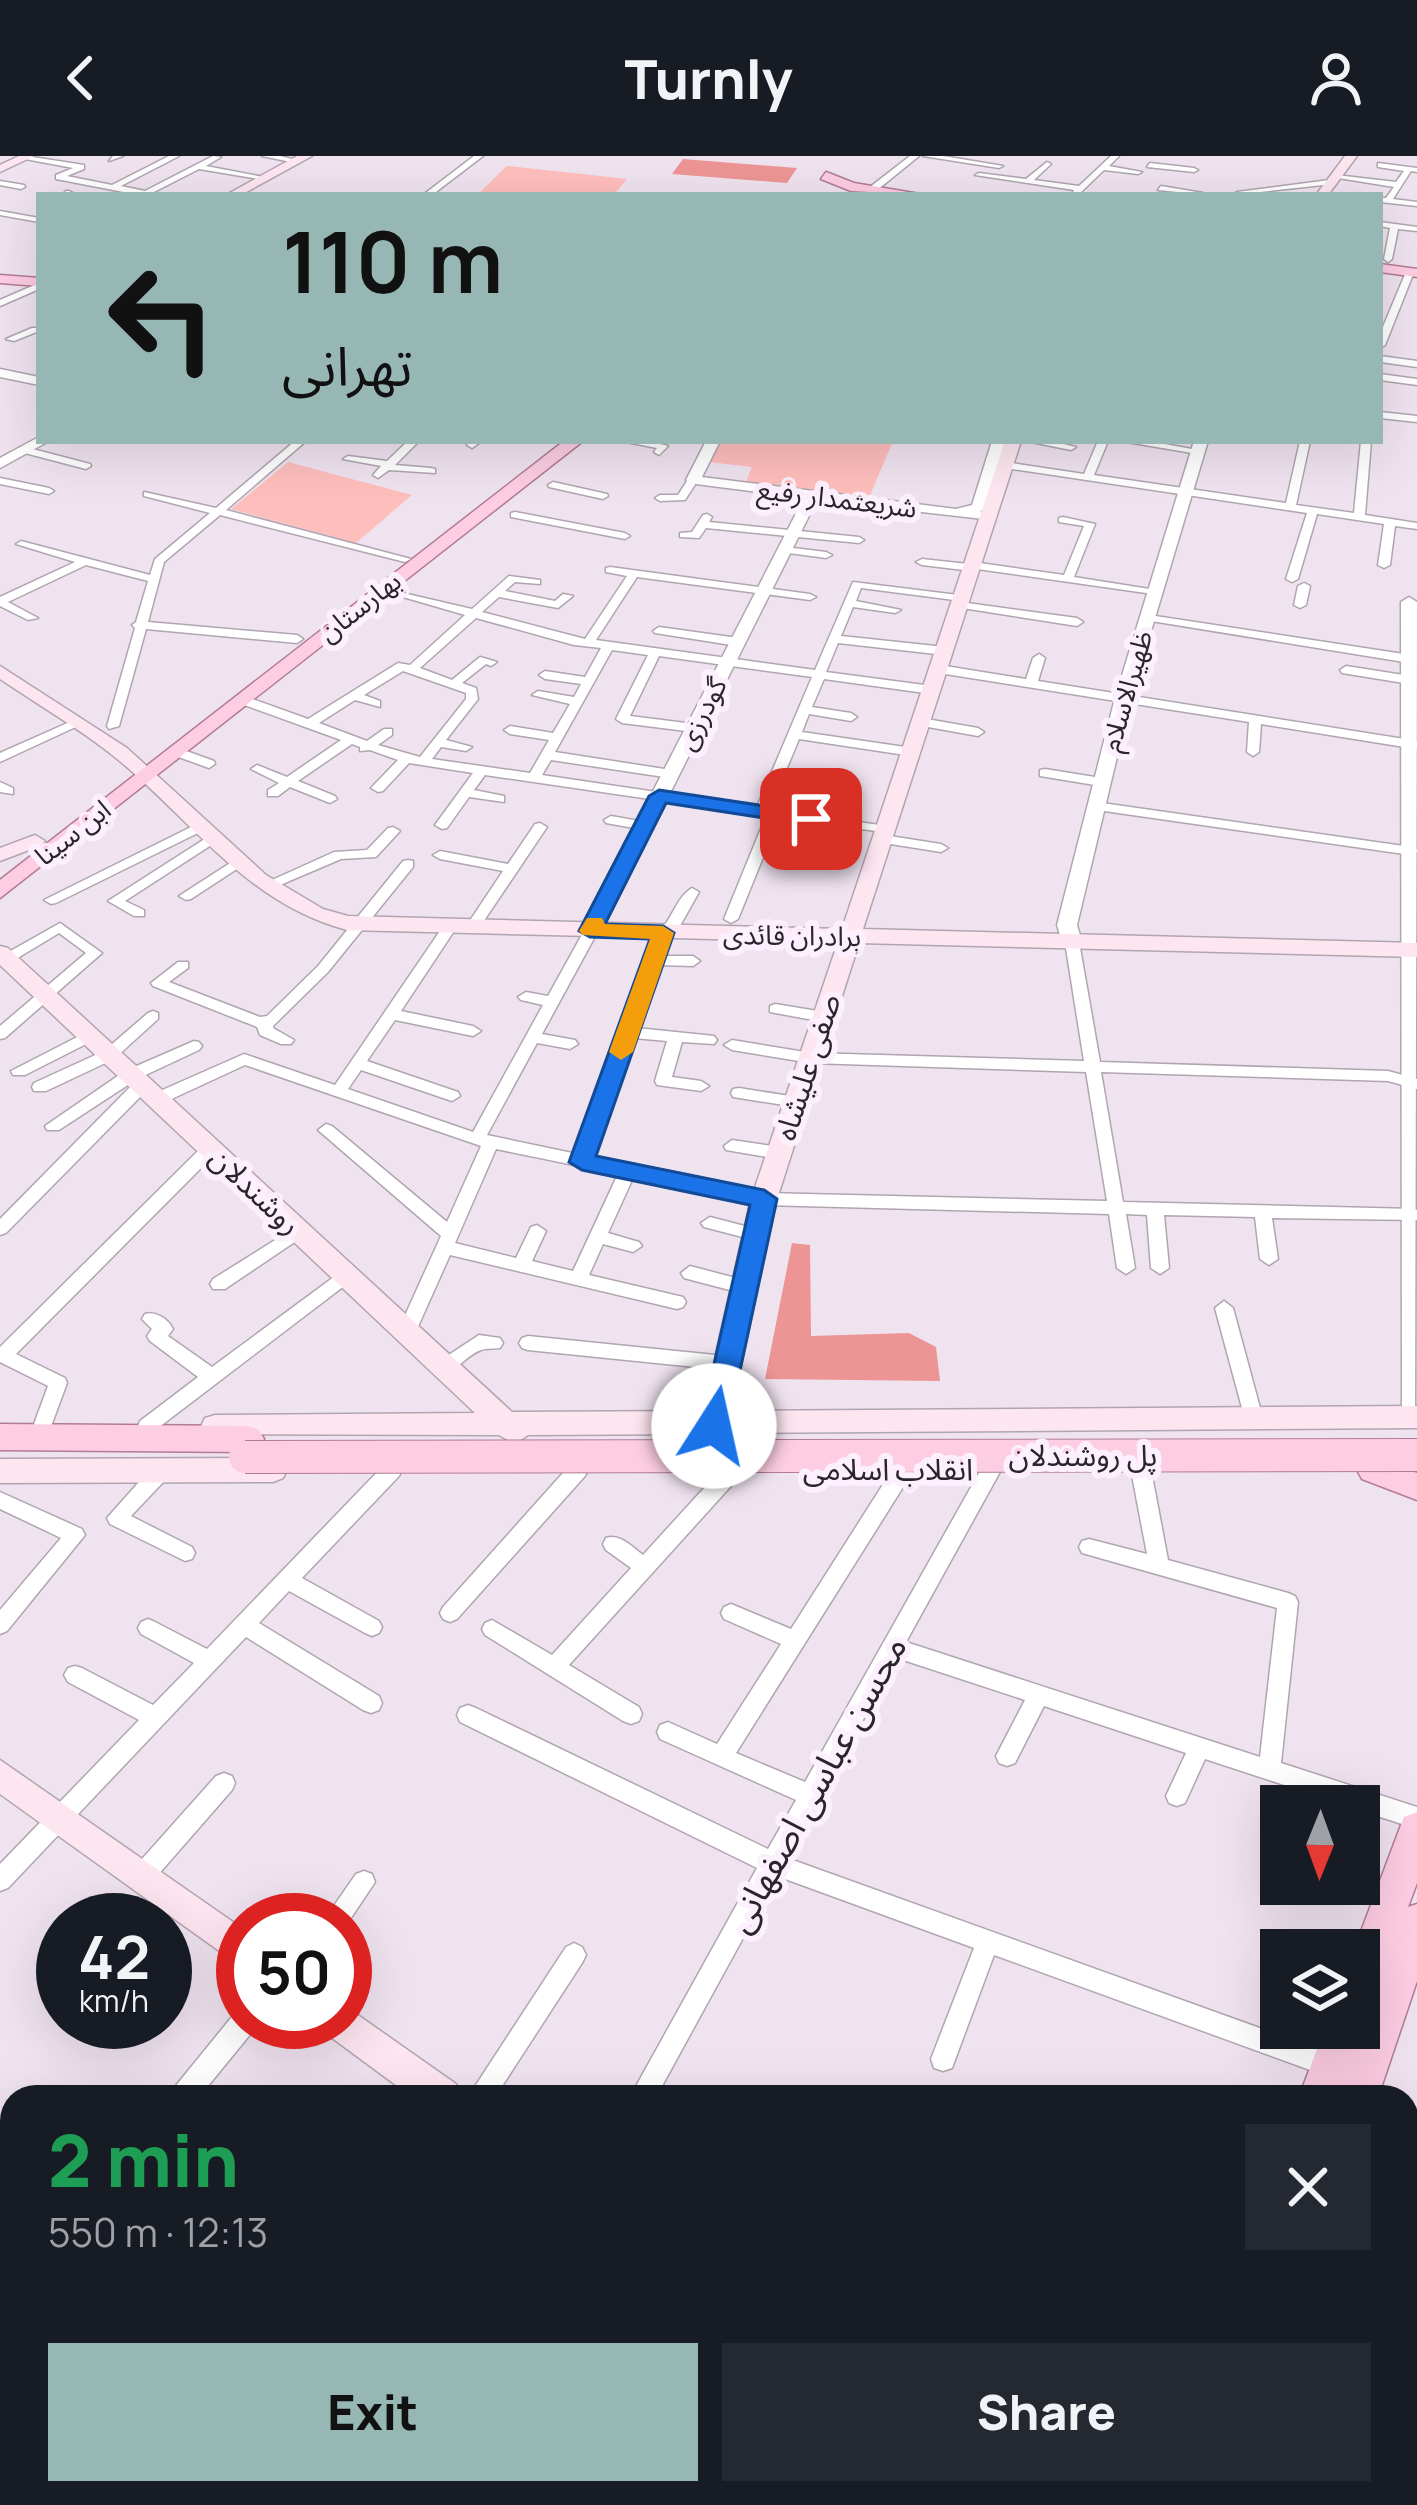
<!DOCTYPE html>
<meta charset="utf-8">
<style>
body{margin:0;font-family:Manrope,"Noto Sans Arabic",sans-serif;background:#242831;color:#f1f3f6;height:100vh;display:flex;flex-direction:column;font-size:45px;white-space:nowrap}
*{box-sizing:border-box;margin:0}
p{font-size:39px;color:#9ea1a6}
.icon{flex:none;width:66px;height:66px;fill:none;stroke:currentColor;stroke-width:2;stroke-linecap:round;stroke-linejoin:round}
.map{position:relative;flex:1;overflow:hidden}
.panel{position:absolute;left:0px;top:1929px;width:1419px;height:420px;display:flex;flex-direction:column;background:#171b24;border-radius:36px 36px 0 0;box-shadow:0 12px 48px #0002}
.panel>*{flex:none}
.top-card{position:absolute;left:36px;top:36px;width:1347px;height:252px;border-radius:0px;box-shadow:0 12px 48px #0002;background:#96b7b4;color:#111;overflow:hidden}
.needle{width:78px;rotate:181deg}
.fabs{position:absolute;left:1260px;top:1629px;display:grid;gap:24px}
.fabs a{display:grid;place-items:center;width:120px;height:120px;border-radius:0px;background:#171b24;box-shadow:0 12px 48px #0002;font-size:60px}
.speed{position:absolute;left:36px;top:1737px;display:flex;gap:24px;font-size:60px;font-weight:700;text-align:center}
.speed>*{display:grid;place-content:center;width:156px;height:156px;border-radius:50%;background:#171b24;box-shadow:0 12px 48px #0002;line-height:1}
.speed small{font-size:30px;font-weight:400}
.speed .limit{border:18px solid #d22;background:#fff;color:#111}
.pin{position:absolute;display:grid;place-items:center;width:102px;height:102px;color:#fff;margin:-51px;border-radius:24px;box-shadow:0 6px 18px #0006}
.me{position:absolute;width:132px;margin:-66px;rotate:10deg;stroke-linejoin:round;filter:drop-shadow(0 0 9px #0008)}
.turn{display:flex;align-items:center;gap:42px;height:252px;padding:0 48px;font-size:54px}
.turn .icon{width:156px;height:156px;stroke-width:2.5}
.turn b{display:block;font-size:84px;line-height:102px}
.round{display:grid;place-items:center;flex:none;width:126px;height:126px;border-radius:0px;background:#242831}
.summary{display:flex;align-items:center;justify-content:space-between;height:204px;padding:0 48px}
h1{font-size:72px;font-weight:800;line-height:90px;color:#1e9e55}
.primary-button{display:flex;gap:24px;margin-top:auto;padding:24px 48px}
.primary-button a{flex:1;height:138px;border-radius:0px;background:#96b7b4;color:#111;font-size:48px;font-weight:800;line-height:138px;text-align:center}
.primary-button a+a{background:#242831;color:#f1f3f6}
header{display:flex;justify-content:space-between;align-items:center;height:156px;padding:0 48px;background:#171b24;font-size:54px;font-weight:800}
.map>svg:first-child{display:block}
</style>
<header><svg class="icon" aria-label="back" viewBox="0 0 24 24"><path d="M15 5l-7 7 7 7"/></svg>Turnly<svg class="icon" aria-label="person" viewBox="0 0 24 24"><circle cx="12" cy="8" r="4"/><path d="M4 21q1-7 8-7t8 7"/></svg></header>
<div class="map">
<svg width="1417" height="2349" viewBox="0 0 1417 2349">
<rect width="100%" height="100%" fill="#efe3f0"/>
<g fill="#febebc">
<polygon points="507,10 627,23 616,36 662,39 477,39"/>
<polygon points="722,285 893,285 869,342 745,328 752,311 709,306"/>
<polygon points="288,306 412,339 356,387 231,353"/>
</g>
<g fill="#ec9594">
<polygon points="683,3 797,12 787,27 672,18"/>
<polygon points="792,1087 810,1089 811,1180 909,1177 936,1191 940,1225 765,1223"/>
</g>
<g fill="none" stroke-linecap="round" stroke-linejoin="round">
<defs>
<g id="minor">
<polygon points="26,0 84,9 84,13 67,20 112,29 169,0 179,0 121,30 145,35 213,0 221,1 206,10 269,22 265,24 199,13 154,36 160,39 139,39 56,23 56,19 73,12 20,2"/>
<polygon points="113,0 123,0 109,5"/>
<polygon points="262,0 280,0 300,5 296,7"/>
<polygon points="474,0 483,0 432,39 423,39"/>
<polygon points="910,0 919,0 876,35 870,35 870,31"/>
<polygon points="923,0 943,0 1003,10 999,12"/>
<polygon points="1111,0 1119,0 1109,10 1142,16 1138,18 1104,14 1078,39 1072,39 1074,34 975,19 979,17 1026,23 1047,6 1051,8 1034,24 1079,30"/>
<polygon points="1150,7 1194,12 1198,14 1194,16 1147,11"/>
<polygon points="1378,7 1417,12 1417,16 1411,15 1393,43 1417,46 1417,50 1380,46 1380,42 1386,42 1394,31 1332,21 1336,19 1396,26 1404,15 1378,11"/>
<polygon points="0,25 24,29 25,31 21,33 0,29"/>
<polygon points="1161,30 1203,37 1207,39 1158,34"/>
<polygon points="66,35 69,35 73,37 62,39"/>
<polygon points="0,55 39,62 39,66 0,59"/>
<polygon points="1380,66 1417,71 1417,75 1398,73 1392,103 1388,106 1384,103 1390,72 1380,70"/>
<polygon points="1410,113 1414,116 1385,189 1380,192 1380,178 1406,116"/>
<polygon points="39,127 39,133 0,150 0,144"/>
<polygon points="32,172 38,172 39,175 14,185 6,183"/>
<polygon points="1380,200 1417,205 1417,211 1380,206"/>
<polygon points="1380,218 1417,223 1417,229 1380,224"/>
<polygon points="1380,256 1417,260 1417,266 1380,262"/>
<polygon points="295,285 306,285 226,354 411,403 405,406 220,359 164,406 148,466 297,479 303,483 297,487 146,473 119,570 109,573 107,570 135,472 132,469 136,466 148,425 86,409 8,446 38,462 28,464 0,450 0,441 75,406 16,388 21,385 150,419 155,403 210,357 144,340 144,336 216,352"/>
<polygon points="408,285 419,285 395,309 431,312 435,313 435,317 389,314 378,322 373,319 381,310 343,303 348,300 387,305"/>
<polygon points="471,285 482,285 472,292 467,289"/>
<polygon points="621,285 648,285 668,290 659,299 654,296 657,292"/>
<polygon points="1026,285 1051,285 1076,291 1071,294"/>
<polygon points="1098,285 1108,285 1094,319 1286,347 1300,285 1310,285 1296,349 1354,357 1361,285 1371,285 1365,359 1417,367 1417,373 1395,370 1390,409 1384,412 1378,409 1384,368 1317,358 1298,423 1292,426 1286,423 1307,357 992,310 987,307 992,304 1084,318"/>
<polygon points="1121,285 1148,285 1203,295 1198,298"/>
<polygon points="25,291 90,308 91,310 86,313 21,296 20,294"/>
<polygon points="0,322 49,332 54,335 49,338 0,328"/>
<polygon points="689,322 698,324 685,344 660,345 655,342 660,339 678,339"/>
<polygon points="553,326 607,338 608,340 603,343 549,331 548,329"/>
<polygon points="515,356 625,377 630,380 625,383 511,361 511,357"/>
<polygon points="707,358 712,361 709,366 859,381 864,384 859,387 706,372 699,382 680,381 680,377 692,376 703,359"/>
<polygon points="1063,361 1095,368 1074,421 1156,434 1162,437 1160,439 977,413 972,415 922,409 916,406 922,403 968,408 973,406 1064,419 1084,370 1059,366 1059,362"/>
<polygon points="785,391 826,396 832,399 826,402 781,396 779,394"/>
<path d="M610,411l200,27 6,3 -6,3 -173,-23 -41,63 219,30 38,-88 113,14 2,2 -6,3 -101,-13 -5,13 45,9 -6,3 -42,-6 -12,29 104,11 6,4 -6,4 -107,-12 -12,29 106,14 6,4 -6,4 -108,-15 -12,28 39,6 6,4 -6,4 -42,-7 -7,18 110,16 6,4 -6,4 -113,-17 -29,70 116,17 7,4 -2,3 -112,-15 -41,101 -7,4 -7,-4 42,-103 -281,-41 -11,15 30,6v6l-35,-5 -22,31 -5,1 -7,-4 38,-52 -64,-10 -26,28 -5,1 -7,-4 27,-28 -28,-10 -10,1v-4l-8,-3 -54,37 37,15 2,3 -7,4 -40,-16 -12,9h-10v-6l11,-7 -28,-14 6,-4 30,12 54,-37 -102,-37v-6h8l61,22 90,-56 12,2 55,-50 -62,-18v-4l69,16 37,-33 31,4v4l-25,-2 -10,9 50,10 8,-7 10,2 -15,12 -59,-11 -17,15 103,27 42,-63 -21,-4v-4zM476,462l98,27 27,3 -16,29 -40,-6 -6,4 6,4 36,5 -7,13 -36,-6 -6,4 38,9 -17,29 -43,-7 -6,4 6,4 39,6 -19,33 -98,-14 9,-12 25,4 6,-4 -26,-7 32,-41 -2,-11 -14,-5 24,-19 5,2 6,-4 -17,-5 -28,23 -32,-12zM612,494l36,5 -32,64 6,4 72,9 6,-4 -6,-4 -64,-8 29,-60 153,21 -55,130 -215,-32 9,-15 120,18 7,-4 -7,-4 -116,-18zM403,515l63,22v6l-46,58 -42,-12 14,-10v-6h-8l-17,12 -48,-18 36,-23 25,7v-6l-16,-6z"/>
<polygon points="1304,427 1310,430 1306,449 1300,452 1294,449 1298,430"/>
<polygon points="960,446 1077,462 1083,466 1077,470 956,451 956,447"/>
<polygon points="1149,459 1410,499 1416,503 1410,507 1145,464 1145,460"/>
<polygon points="659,471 738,482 744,486 738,490 655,477 653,475"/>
<polygon points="1039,498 1045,502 1038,525 1417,585 1417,593 1261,568 1259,596 1253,600 1247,596 1249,566 939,517 933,513 939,509 1026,523 1033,502"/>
<polygon points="1346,510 1410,520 1416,524 1410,528 1342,517 1340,514"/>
<polygon points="921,562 978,572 984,576 978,580 917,569 917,563"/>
<polygon points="72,565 82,568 0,606 0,597"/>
<polygon points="178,592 214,605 215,608 209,612 173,599 173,593"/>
<polygon points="1045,613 1101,622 1108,626 1101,630 1040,620 1040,614"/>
<polygon points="0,626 13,632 13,638 0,636"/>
<polygon points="1095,646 1411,691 1416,692 1417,696 1411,699 1090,653 1090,647"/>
<polygon points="611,660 645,666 652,670 645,674 606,667 604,664"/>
<polygon points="201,666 206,667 206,673 56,747 51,748 44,744"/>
<polygon points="540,667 547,671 477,775 467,775 465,772 503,715 440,703 433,699 440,695 508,708 535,668"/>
<polygon points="393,671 400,675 376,701 341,703 273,732 263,732 261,729 334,696 367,694 388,672"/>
<polygon points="214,677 221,681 219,684 125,745 144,754 144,760 134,760 108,745"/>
<polygon points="883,679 941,688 948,692 941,696 878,686 878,680"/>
<polygon points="241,700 248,704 246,707 191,743 186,744 179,740"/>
<polygon points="408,704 413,705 413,711 328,816 273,870 273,872 294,884 291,888 281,888 260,879 257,871 153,830 151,827 178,806 188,806 188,812 169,826 260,861 267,860 318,810 403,705"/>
<path d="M692,732l7,4 -23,41 -7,4 -7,19h31l7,5 -7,5 -34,-1 -22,63 77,8 3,4 -3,4 -32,-2 -10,35 29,4 8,5 -8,5 -44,-6 -2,-4 12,-40 -33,-3 -42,119 172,36 343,8 -21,-129 -275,-9 -79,-13 -8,-5 8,-5 79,13 273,8 -19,-119 7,-4 7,4 21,120 288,9 29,8v10l-29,-8 -287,-9 22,130 291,7 3,1v10l-145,-2 6,41 -9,6 -9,-6 -5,-42 -91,-2 5,53 -9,6 -9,-6 -4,-53 -21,-1 9,54 -9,6 -9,-6 -8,-54 -345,-9 -131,-27 -25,55 31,9 3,4 -9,6 -30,-8 -14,31 94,22 3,5 -3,5 -6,2 -227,-54 -34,76 -3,5h-12l-3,-5 43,-95 -123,-106 8,-6 6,2 115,96 34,-76 -236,-81 -82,38 -6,1 -8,-5 2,-4 93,-41 91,31 109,-160 5,-1 7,4 -55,83 72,15 8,5 -8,5 -78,-16 -28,41 91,31 2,4 -8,5 -91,-31 -13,19 125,43 70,-127 -22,-5 -3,-3 8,-5 22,4 36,-65 7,-4 7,4 -56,103 33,6 3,4 -8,5 -33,-6 -50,92 90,19 79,-221c16,-10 19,-35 36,-45zM496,993l122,25 -45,97 -41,-10 14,-30 -9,-6 -6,2 -15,31 -61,-15z"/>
<polygon points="60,767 102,797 5,882 0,883 0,870 86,797 59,777 11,806 1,806 0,801"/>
<polygon points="775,848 824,856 832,861 824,866 770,856 770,850"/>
<polygon points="153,855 158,857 158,863 114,903 46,935 34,935 32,931 34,927 104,895 148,857"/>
<polygon points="89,875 94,876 97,880 94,884 25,919 13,919 11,915"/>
<polygon points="194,885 199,886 202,890 199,894 137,923 59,974 47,974 45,970 125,915"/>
<polygon points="142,924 148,925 150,929 148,933 6,1077 0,1079 0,1063 136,925"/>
<polygon points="739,932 796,941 804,946 796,951 733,941 731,937 733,933"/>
<polygon points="732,984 779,991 787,997 779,1003 726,994 724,990"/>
<polygon points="210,987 216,989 218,993 216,997 16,1198 65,1222 67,1227 50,1273 36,1273 34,1268 48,1230 0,1206 0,1191 204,989"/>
<polygon points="710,1061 760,1074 763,1078 754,1084 704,1071 701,1067"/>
<polygon points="299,1069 308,1075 305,1079 225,1133 213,1133 210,1128 213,1123"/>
<polygon points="690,1110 747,1125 750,1130 741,1137 684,1122 681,1117"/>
<path d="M346,1112l9,7 -3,5 -198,151h-14l-2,-5 2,-5 58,-44 -48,-36 -3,-5 5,-7 -10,-10 3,-5c11,-3 23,5 28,15l-5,7 44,31z"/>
<polygon points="1224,1145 1233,1152 1263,1263 1261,1268 1247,1268 1245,1263 1215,1152"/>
<path d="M479,1179l21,3 3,5 -3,5c-6,1 -13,0 -19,2 -18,7 -24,24 -43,22l-3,-5 3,-5z"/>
<polygon points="528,1180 725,1200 731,1202 734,1207 731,1212 725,1214 528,1194 522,1192 519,1187 522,1182"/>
<polygon points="162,1306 169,1308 172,1314 169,1320 131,1360 192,1391 195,1397 192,1403 185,1405 110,1368 107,1362 155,1308"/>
<polygon points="392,1306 399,1308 402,1314 399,1320 302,1422 379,1465 382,1471 379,1477 372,1480 365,1477 289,1435 259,1467 379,1540 382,1547 379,1554 371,1557 363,1554 246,1481 8,1732 0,1735 0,1708 139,1564 68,1526 64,1519 68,1512 75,1510 82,1512 153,1549 194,1507 141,1478 138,1472 141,1466 148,1463 155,1466 207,1493 385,1308"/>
<polygon points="578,1306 585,1308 588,1314 585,1320 457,1463 450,1466 443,1463 440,1457 443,1451 571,1308"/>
<path d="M733,1306l7,2 3,6 -3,6 -171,189 70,42 3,7 -3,7 -8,3 -8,-3 -138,-86 -3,-6 3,-6 7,-3 60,35 79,-87 -25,-18 -3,-6 3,-6c14,-5 26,9 37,17l83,-91z"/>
<polygon points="903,1306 910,1308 913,1314 910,1320 736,1597 805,1626 984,1308 991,1306 998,1308 1001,1314 906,1486 1260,1601 1277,1452 1089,1399 1082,1397 1079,1391 1082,1385 1089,1383 1147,1398 1131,1314 1134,1308 1141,1306 1148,1308 1151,1314 1168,1404 1288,1437 1295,1440 1298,1446 1281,1607 1417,1651 1417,1673 1359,1654 1359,1650 1348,1650 1205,1603 1185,1647 1177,1650 1169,1647 1166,1640 1186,1597 1044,1550 1015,1607 1007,1610 999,1607 996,1600 1025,1544 897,1502 787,1702 1332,1898 1341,1901 1344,1910 1341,1919 1332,1922 994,1799 952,1912 943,1915 934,1912 931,1903 974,1792 777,1720 656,1941 630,1941 757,1712 460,1566 457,1559 460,1552 468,1549 476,1552 768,1693 796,1644 660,1583 657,1576 660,1569 668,1566 717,1588 781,1488 724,1463 721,1457 724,1451 731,1448 791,1473 896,1308"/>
<polygon points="0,1336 82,1373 85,1379 7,1475 0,1478 0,1454 61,1382 0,1353"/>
<polygon points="224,1617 232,1620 235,1627 232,1634 150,1728 142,1731 134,1728 131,1720 134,1712 216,1620"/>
<polygon points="364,1715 372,1718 375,1726 345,1771 345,1764 324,1764 356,1718"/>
<polygon points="574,1787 582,1791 586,1799 582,1807 495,1941 468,1941 566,1791"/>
<polygon points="243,1854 243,1866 256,1866 253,1875 199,1941 171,1941 174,1932 235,1857"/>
<polygon points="0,2101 12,2107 12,2133 9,2134 0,2130"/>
<polygon points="12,2137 12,2171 0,2178 0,2144"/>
<polygon points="1407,2142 1417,2145 1417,2171 1407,2168"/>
<polygon points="476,2337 506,2337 501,2349 471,2349"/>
</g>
<g id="tertiary">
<polygon points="1337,23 1333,28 1232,39 1237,36"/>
<polygon points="0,213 39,221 39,229 0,221"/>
<polygon points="37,282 49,285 0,312 0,302"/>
<polygon points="706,285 720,285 702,321 956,353 972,349 992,285 1006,285 985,352 980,356 992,358 992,364 817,344 601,775 591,781 581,775 804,342 688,327 686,324"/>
<polygon points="1194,285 1208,285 1131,542 1077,769 1082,786 1072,792 1062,786 1057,769 1115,542"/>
<polygon points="1409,441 1417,446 1417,471 1415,1271 1406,1268 1402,1261 1401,446"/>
</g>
<g id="secondary">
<polygon points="19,0 34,0 0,16 0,9"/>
<polygon points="297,0 312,0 241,39 226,39"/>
<polygon points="1345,0 1357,0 1328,39 1316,39"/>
<path d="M1005,285h16l-158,488 554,14v14l-558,-14 -82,256 -46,212 686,-5v22l-693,5 -10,4 -10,-3 -176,1 -13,9 -16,-9 -294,-1 -4,-8 4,-8 10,-3 260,-2 -475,-448v-19l8,2 504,464 191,-1 48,-212 87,-257 -491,-12c-95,-25 -148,-100 -219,-162 -39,-34 -85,-60 -128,-89v-13l127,82 139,127 57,34 25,7 494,13z"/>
<polygon points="35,679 45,685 42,689 0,705 0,692"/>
<polygon points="273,1302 283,1306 287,1314 283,1322 273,1326 0,1327 0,1303"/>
<polygon points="0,1604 243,1773 243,1812 0,1638"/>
<polygon points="345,1850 456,1928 462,1941 412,1941 328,1879 323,1866 345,1866"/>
<polygon points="962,2337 1015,2337 1020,2349 967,2349"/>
</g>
<g id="primary">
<polygon points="826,16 854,27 926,39 851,35 821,23"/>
<polygon points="1380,108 1417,113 1417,121 1380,116"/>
<polygon points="0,119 39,122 39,130 0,127"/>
<polygon points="564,285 583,285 0,742 0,724"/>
<polygon points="0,1268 248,1270 259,1274 264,1283 259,1292 248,1296 0,1294"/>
<polygon points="1373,1301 1417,1317 1417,1344 1362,1323 1357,1314 1362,1305"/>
<polygon points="1417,1656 1417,1727 1408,1751 1417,1748 1417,1825 1378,1941 1299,1941 1325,1872 1359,1872 1359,1858 1363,1866 1368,1851 1359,1855 1359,1794 1354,1794 1404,1661"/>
<polygon points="1153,2337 1245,2337 1241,2349 1148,2349"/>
</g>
</defs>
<use href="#minor" stroke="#b0a5b1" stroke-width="3"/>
<use href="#tertiary" stroke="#b0a5b1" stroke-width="3"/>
<use href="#secondary" stroke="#b0a5b1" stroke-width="3"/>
<use href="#primary" stroke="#b27c95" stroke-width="3"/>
<use href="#minor" fill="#fff" fill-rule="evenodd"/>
<use href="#tertiary" fill="#fff" fill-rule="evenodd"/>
<use href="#secondary" fill="#fee6f0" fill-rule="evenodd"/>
<use href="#primary" fill="#fdcde2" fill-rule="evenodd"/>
<defs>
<polyline id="primary-bridge" points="245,1301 1417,1299"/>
</defs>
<use href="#primary-bridge" stroke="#b27c95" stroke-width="34" stroke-linecap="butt"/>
<use href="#primary-bridge" stroke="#fdcde2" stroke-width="32"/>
</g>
<polygon fill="#1a73e8" stroke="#114b97" stroke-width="3" points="659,634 811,657 821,663 811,669 666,647 605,768 663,770 674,777 596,1000 764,1034 777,1043 728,1270 714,1281 700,1270 750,1049 582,1014 569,1006 650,783 590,781 579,775 649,640"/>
<polygon fill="#f59e0b" points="587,762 602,762 605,768 663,770 674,777 633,896 621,904 609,896 650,783 583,779 579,775"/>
<g text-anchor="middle" stroke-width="12" stroke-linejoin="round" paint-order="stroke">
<g font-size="27" fill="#29252a" stroke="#fdf0fe">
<text transform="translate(837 343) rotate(7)" y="9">شریعتمدار رفیع</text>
<text transform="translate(360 451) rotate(-38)" y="9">بهارستان</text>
<text transform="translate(1127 535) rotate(-74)" y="9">ظهیرالاسلام</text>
<text transform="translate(702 558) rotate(-63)" y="9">گودرزی</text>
<text transform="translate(73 677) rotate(-38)" y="9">ابن سینا</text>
<text transform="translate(792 780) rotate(1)" y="9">برادران قائدی</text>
</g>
<g font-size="30" fill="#29252a" stroke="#fdf0fe">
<text transform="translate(808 911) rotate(-72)" y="10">صفی علیشاه</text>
<text transform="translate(255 1035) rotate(43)" y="10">روشندلان</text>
<text x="1083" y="1310">پل روشندلان</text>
<text x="888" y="1324">انقلاب اسلامی</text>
</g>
<g font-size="36" fill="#29252a" stroke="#fdf0fe">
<text transform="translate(816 1628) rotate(-61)" y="13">محسن عباسی اصفهانی</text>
</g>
</g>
</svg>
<div class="fabs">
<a><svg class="needle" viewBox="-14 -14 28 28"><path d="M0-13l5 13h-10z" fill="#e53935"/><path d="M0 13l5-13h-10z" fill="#9ea1a6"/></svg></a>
<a><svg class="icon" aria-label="layers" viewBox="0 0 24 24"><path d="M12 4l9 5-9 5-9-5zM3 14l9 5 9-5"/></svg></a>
</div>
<div class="speed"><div>42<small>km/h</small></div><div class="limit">50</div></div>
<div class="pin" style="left:811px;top:663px;background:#d93025"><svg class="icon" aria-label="arrive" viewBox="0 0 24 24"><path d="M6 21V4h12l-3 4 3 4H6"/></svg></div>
<svg class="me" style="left:714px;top:1270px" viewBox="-20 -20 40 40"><circle r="19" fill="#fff"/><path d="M0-13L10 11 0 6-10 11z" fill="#1a73e8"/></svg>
<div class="top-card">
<div class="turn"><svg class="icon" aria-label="left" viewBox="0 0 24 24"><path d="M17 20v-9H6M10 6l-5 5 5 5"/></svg><div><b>110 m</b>تهرانی</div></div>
</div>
<section class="panel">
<div class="summary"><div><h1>2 min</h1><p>550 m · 12:13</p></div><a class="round"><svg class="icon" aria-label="close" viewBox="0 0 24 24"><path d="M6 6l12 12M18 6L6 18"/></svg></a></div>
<div class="primary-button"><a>Exit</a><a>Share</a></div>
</section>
</div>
